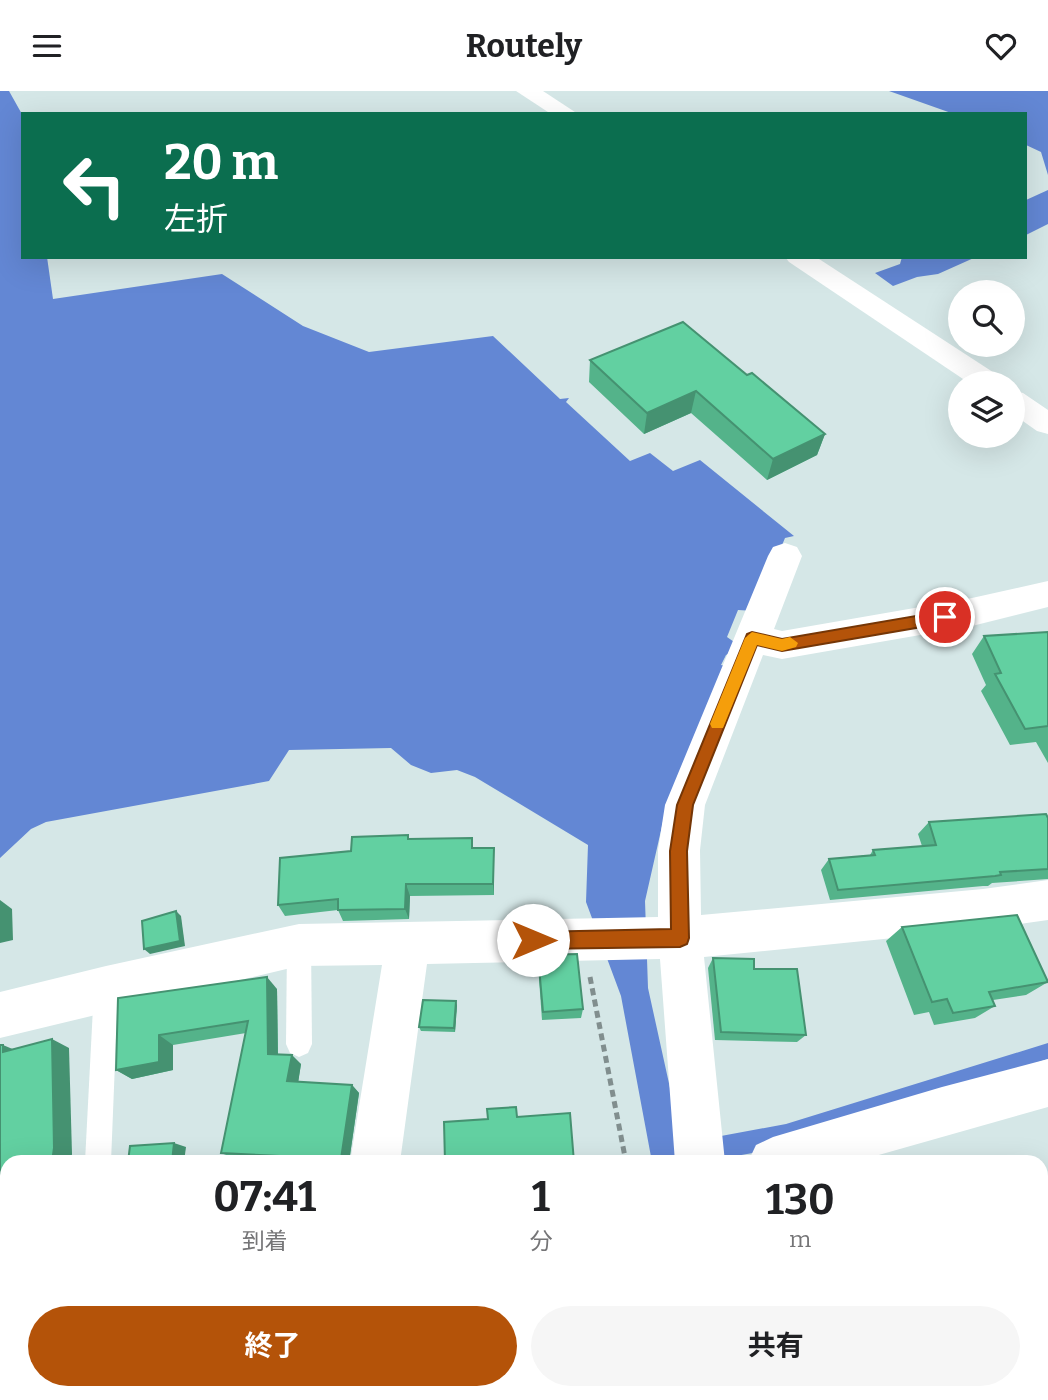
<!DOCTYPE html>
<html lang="ja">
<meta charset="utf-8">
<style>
body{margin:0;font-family:Bitter,"Noto Sans JP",serif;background:#f6f6f6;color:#202124;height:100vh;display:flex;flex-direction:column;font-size:26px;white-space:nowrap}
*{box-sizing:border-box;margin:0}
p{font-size:23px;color:#757577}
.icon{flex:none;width:38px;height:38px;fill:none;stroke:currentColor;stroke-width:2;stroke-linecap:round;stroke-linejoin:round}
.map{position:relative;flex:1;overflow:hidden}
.sheet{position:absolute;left:0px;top:1064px;width:1048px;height:245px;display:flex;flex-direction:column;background:#fff;border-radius:21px 21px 0 0;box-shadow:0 7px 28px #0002}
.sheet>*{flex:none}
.banner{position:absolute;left:21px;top:21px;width:1006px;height:147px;border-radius:0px;box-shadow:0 7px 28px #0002;background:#0b6e4f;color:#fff;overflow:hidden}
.buttons{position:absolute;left:948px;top:189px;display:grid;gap:14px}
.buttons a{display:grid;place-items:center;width:77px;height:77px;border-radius:50%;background:#fff;box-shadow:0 7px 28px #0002;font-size:35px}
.pin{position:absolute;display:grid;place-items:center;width:60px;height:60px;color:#fff;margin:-30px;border:4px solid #fff;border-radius:50%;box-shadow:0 2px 7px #0007}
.me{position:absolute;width:77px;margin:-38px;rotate:90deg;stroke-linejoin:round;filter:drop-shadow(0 0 5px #0008)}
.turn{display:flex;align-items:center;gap:24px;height:147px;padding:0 28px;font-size:32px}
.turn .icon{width:91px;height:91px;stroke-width:2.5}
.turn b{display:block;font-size:49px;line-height:60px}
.eta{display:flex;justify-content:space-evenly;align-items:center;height:119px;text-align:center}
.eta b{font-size:42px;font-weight:700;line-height:49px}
.cta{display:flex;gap:14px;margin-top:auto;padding:14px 28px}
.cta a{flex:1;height:80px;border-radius:42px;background:#b45309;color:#fff;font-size:28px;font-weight:700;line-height:80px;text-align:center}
.cta a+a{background:#f6f6f6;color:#202124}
header{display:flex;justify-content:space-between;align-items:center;height:91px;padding:0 28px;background:#fff;font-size:32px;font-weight:700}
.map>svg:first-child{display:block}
</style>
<header><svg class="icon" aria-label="menu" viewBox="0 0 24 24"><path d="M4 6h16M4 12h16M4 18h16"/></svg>Routely<svg class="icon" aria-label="heart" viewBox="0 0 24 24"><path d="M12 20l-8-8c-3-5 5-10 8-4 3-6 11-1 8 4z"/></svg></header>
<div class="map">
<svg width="1048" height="1309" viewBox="0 0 1048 1309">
<rect width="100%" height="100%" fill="#d5e7e7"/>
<g fill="#6387d4">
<polygon points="0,0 9,0 23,25 23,166 47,166 53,208 222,183 303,235 369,261 493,245 560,308 569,307 566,311 630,370 650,362 673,380 700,369 794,445 785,447 755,520 738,519 727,546 737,553 735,559 726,564 721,574 731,576 667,713 645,810 648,897 681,1047 721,1045 786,1033 1048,952 1048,968 770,1059 702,1071 652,1071 621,905 586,811 588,754 475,686 457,679 431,682 411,674 391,657 289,659 269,690 46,731 31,738 0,767"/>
<polygon points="889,0 1048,0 1048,84 1041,61 1026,54 1026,23 954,23"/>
<polygon points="1048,99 1048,133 1026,144 1026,109"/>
<polygon points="902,166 976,166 938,183 917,186 893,195 875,182 900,173"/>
</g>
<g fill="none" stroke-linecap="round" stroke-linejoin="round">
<g stroke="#818e8e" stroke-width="5" stroke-dasharray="7 4.5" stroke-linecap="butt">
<polyline points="590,886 626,1071"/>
<polyline points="682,1302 683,1309"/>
<polyline points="746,1302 748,1309"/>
</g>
<g fill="#fff" fill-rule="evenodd">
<polygon points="299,842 307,846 311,854 312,953 308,962 299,966 290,962 286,953 287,854 291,846"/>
<polygon points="106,885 115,888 118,897 111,1071 85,1071 94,897 97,888"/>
</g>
<g fill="#fff" fill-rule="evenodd">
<polygon points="516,0 543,0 578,23 551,23"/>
<polygon points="785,166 816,166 999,285 1004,292 969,292 789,171"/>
<polygon points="1013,299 1023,302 1048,319 1048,343 1037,340 1013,323"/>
<polygon points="785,452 797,456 802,465 774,538 782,540 972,507 1048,490 1048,516 972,535 782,568 763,564 705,714 700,759 701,824 983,798 1048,789 1048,829 983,838 704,866 725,1071 675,1071 660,868 427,873 400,1071 350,1071 382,874 299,875 0,947 0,901 106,875 299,833 658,826 658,759 665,714 768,465 773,456"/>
<polygon points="1048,968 1048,1016 854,1071 748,1071 756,1054 773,1046 942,996"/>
<rect x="321" y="1302" width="56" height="7"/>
</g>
</g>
<g fill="#54b38a">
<polygon points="590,269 747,284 825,343 817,364 767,389 691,322 644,343 589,291"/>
<polygon points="1048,541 1048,672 1036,651 1010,654 981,600 986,594 972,563 984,545"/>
<polygon points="1048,727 1048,788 992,792 988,795 983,795 830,809 821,779 829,768 870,764 873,759 922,755 918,743 929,731"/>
<polygon points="472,747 473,757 494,757 494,804 410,805 409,828 343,830 338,819 285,825 278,814 409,748"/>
<polygon points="902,836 1048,891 1026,904 993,909 995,915 975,927 934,934 929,921 914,924 886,850"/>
<polygon points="538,864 583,918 581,927 542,929 538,874"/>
<polygon points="713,867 754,878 806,944 797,951 715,949 708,877"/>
<polygon points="277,898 278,964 301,973 298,991 352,994 359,1002 349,1071 307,1071 234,1067 221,1062 246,942 173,954 173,979 132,988 116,979 118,907"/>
<polygon points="457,914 455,941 421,940 419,936"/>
</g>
<g fill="#459271">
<polygon points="696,300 691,322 644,343 647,322"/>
<polygon points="825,343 817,364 767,389 773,368"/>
<polygon points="494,757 494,804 493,793"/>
<polygon points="406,793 410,805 409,828 405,818"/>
<polygon points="0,809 12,818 13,849 0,852"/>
<polygon points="176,820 181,825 185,855 150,863 144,858"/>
<polygon points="267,886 277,898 278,972 268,963"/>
<polygon points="456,910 457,914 455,941 454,937"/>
<polygon points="159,944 173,954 173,979 132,988 116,979"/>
<polygon points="52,948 69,957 72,1063 71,1071 52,1071"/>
<polygon points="3,954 22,962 3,961"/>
<polygon points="292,964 301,973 297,999 287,990"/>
<polygon points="352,994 359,1002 349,1071 346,1071 341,1068"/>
<polygon points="174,1052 186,1056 184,1071 172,1071"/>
<polygon points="7,1186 7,1192 0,1193 0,1188"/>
<polygon points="318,1302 319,1309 309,1309 309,1307"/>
</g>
<g fill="#62d0a1" stroke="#459271" stroke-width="2">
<polygon points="683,231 747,284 752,282 825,343 773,368 696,300 647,322 590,269"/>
<polygon points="1048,541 1048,635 1025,638 995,583 1001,582 984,545"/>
<polygon points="1046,723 1048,727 1048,778 1000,781 1001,784 995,785 838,799 829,768 875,764 873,759 936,754 929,731"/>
<polygon points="408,744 408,748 472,747 472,757 494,757 493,793 406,793 405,818 338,819 338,808 278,814 280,767 351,760 352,746"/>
<polygon points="176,820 180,850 144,858 142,830"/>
<polygon points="1017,824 1048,891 989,901 995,915 953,922 947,908 932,911 902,836"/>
<polygon points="577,863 583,918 543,921 538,864"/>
<polygon points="713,867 754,868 754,878 797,878 806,944 721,941"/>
<polygon points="267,886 268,963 292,964 287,990 352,994 341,1068 221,1062 248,930 159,944 159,971 116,979 118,907"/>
<polygon points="423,909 456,910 454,937 419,936"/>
<polygon points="52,948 54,1057 52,1071 7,1071 7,1186 0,1188 0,954 3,954 3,961"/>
<polygon points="516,1016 517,1026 570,1022 574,1071 445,1071 444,1031 488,1028 487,1018"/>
<polygon points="174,1052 172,1071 128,1071 130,1055"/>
<polygon points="215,1302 319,1302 319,1304 309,1307 309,1309 214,1309"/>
</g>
<polygon fill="#b45309" stroke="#753606" stroke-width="2" points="945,520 952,526 945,532 782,560 757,554 693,714 687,760 689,847 687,853 680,856 533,858 526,855 524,849 526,843 533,841 671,838 670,760 677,714 747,543 752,541 782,548"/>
<polygon fill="#f59e0b" points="752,541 782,548 790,546 798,552 796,556 782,560 757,554 723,637 712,637 710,633 745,547"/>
</svg>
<div class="buttons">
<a><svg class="icon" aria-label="search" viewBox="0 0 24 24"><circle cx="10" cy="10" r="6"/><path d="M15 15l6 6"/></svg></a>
<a><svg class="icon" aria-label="layers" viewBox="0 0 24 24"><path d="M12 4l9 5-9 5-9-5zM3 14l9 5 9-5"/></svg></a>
</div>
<div class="pin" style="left:945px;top:526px;background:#d93025"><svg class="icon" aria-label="arrive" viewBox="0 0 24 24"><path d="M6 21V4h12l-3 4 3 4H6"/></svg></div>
<svg class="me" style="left:533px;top:849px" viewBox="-20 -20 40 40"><circle r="19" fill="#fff"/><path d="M0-13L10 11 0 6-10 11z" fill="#b45309"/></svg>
<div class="banner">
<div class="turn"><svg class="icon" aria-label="left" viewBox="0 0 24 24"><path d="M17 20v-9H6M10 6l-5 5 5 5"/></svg><div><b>20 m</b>左折</div></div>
</div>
<section class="sheet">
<div class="eta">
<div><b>07:41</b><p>到着</p></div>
<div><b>1</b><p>分</p></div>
<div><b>130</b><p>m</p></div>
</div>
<div class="cta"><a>終了</a><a>共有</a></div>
</section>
</div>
